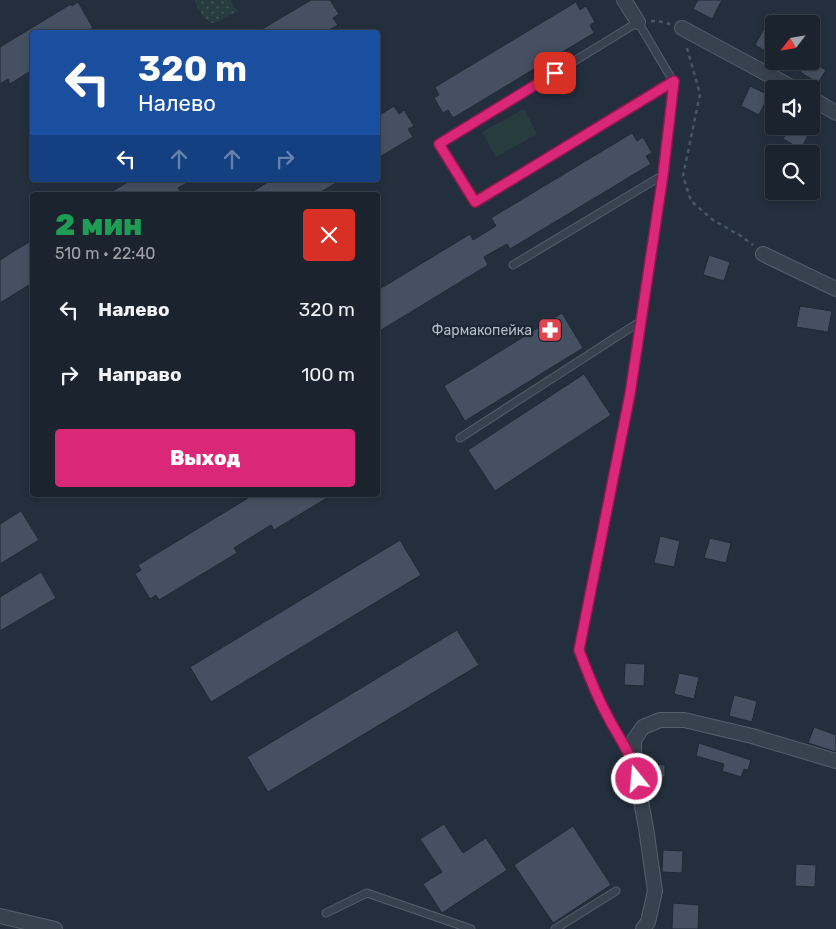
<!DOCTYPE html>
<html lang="ru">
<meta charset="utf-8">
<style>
body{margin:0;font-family:Rubik,sans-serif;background:#242b36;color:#f1f3f6;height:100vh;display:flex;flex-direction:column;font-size:19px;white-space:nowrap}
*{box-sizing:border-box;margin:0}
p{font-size:16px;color:#a0a4aa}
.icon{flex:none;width:28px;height:28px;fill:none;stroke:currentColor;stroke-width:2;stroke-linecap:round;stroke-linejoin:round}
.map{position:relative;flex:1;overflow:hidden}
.drawer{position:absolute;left:30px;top:192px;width:350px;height:305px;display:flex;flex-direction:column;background:#1b232e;border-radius:5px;box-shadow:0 2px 8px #0003,0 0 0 1px #39404a}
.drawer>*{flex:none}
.banner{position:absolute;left:30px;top:30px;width:350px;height:152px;border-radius:5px;box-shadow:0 2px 8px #0003,0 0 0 1px #39404a;background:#1a4fa0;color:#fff;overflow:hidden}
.needle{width:32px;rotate:239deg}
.fabs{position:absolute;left:765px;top:15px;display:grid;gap:10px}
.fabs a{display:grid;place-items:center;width:55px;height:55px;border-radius:5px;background:#1b232e;box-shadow:0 2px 8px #0003,0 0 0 1px #39404a;font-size:25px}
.pin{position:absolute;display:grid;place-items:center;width:42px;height:42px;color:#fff;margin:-21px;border-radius:10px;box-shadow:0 2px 8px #0006}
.me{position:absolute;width:55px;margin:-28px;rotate:343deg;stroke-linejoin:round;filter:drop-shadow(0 0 4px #0008)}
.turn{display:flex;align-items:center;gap:18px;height:105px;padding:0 25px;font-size:22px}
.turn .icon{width:65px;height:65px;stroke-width:2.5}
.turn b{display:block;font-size:35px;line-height:42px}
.lanes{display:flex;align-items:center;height:48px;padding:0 25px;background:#0003;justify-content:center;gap:25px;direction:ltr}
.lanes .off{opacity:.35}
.round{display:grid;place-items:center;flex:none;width:52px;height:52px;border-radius:5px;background:#242b36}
.summary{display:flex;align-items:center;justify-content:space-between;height:85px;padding:0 25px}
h1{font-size:30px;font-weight:800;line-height:38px;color:#1e9e55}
.cta{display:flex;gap:10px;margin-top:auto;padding:10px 25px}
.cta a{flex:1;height:58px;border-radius:5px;background:#db2777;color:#fff;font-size:20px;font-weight:800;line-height:58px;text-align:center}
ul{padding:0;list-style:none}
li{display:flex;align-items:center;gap:15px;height:65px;padding:0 25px}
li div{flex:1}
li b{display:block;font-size:19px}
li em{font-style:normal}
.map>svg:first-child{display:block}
</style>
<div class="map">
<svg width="836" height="929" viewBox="0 0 836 929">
<defs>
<pattern id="grass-dots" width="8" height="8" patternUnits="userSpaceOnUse" patternTransform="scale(1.25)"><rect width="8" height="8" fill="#263c3f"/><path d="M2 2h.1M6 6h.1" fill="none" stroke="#435659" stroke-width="1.8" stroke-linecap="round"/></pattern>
</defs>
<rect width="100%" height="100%" fill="#242f3e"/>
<path fill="url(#grass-dots)" d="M194,0h36l7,11c-27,16 -28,19 -43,-11z"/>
<polygon fill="#263c3f" points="524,109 537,134 496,157 482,132"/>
<g fill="#455162" stroke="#1f2835">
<polygon points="311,0 330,0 339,14 333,18 338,25 326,32 257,32"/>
<polygon points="698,0 722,0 712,19 693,9"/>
<polygon points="78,2 93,28 86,32 32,32 32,70 10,84 8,79 0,84 0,47 71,4 72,6"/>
<polygon points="576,2 580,10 586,6 595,22 590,25 594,33 453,118 448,110 443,113 434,98 439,95 435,87"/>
<polygon points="774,10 774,56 755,45"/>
<polygon points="806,61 811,61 826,70 818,83 800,72"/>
<polygon points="750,86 769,95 759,115 741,106"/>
<polygon points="394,106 399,114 404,110 414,126 408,129 413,137 378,158 378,116"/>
<polygon points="790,126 813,126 801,149 783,139"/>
<polygon points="632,133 637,141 643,137 652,153 646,156 651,164 510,249 507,244 484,257 488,265 378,332 378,290 470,234 473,240 496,226 491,218"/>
<polygon points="131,180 192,180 178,188 183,195 106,195"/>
<polygon points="271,180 341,180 316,195 247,195"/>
<polygon points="32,240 32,283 0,303 0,260"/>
<polygon points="709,255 730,262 724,281 703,275"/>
<polygon points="800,306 832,311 828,332 796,327"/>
<polygon points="562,313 583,348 465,421 444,386"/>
<polygon points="584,374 611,415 495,491 468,450"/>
<polygon points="253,495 332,495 274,530 271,525 234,548 237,553 159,600 156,595 150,599 135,574 141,570 138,565"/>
<polygon points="21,511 39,540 0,564 0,524"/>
<polygon points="660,536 680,541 674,567 654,563"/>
<polygon points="710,538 731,543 726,563 704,558"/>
<polygon points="400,540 421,575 211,702 190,667"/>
<polygon points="41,572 56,598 0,631 0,597"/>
<polygon points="457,630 479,665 268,792 247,757"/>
<polygon points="625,663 645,664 644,686 624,685"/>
<polygon points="679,673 699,677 694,699 674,694"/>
<polygon points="734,695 757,701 752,722 729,716"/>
<polygon points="814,727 836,735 836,752 808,743"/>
<polygon points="699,743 751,760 748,770 744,769 741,777 722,771 724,764 696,756"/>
<polygon points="653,764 665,765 665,777 653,777"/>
<polygon points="444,824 463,853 486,838 507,870 442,913 423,884 442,872 420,839"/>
<polygon points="573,826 611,885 553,923 514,865"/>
<polygon points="663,850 683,851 682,873 662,872"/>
<polygon points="796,864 816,865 815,887 795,886"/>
<polygon points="673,903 699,905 698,929 672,929"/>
</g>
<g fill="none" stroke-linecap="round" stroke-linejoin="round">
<defs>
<g id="service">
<polygon points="638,22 673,81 475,202 439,144"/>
<polyline points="513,265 663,175 673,81"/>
<polyline points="460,438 641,321"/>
<path d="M631,758c-20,-35 -39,-70 -52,-109l51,-255 33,-219"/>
<polyline points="326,913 367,893 471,929"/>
<polyline points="555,929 616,891"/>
</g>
<g id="minor">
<polyline points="624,0 638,22"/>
<polyline points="682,28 795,89"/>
<polyline points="811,98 836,113"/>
<polyline points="763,254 836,289"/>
<polyline points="0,916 55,929"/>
<polyline points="643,929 648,922 655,891 646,828 634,763 634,740 643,727 660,720 684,720 752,736 836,761"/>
</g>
</defs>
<use href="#service" stroke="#565f6c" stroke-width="9"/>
<use href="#minor" stroke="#565f6c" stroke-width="16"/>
<g stroke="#44595c" stroke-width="2.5" stroke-dasharray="4 4" stroke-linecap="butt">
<polyline points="651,21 658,21 670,24"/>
<polyline points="687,48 700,94 683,176 691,201 713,220 741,236 753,245"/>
</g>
<use href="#service" stroke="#38414e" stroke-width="7"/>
<use href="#minor" stroke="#38414e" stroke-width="14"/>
</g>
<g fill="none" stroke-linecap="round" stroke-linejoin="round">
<defs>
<path id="route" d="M555,73l-116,71 36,58 199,-121 -11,94 -33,219 -51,256c8,21 16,43 27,63 11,23 26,40 31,66"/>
</defs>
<use href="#route" stroke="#8e194d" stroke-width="12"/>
<use href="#route" stroke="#db2777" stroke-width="9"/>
</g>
<defs>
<symbol id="pharmacy-square" viewBox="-11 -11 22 22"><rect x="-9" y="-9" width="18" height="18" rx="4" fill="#e0444e" stroke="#1d2633"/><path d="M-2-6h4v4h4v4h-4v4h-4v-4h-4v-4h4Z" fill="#fff"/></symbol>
</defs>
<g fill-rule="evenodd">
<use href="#pharmacy-square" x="536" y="316" width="28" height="28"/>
</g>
<g text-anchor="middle" stroke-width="4.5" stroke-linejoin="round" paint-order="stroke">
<g font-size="14" fill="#b4bcc9" stroke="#1d2633" text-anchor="end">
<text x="532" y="335">Фармакопейка</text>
</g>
</g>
</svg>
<div class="fabs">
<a><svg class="needle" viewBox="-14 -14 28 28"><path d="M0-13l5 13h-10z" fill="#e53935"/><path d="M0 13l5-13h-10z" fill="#a0a4aa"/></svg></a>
<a><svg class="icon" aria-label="sound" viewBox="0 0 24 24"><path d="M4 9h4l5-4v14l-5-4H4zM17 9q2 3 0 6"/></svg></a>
<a><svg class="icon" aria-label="search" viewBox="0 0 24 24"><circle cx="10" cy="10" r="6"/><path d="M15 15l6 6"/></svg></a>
</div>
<div class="pin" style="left:555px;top:73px;background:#d93025"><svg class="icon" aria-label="arrive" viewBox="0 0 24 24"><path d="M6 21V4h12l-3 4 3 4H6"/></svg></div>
<svg class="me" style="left:637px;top:779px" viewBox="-20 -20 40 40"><circle r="17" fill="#db2777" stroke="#fff" stroke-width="3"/><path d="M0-11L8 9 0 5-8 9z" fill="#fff"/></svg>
<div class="banner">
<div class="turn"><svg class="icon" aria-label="left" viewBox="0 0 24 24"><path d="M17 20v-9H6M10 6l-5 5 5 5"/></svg><div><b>320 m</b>Налево</div></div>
<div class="lanes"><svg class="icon" aria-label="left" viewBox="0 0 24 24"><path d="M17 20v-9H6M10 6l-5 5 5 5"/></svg><svg class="icon off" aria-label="ahead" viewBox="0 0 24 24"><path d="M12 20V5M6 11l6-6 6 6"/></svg><svg class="icon off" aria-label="ahead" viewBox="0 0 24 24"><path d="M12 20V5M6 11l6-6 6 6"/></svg><svg class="icon off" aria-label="right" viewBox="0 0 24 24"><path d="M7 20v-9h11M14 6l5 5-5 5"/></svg></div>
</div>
<section class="drawer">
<div class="summary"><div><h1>2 мин</h1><p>510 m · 22:40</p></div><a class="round" style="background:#d93025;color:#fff"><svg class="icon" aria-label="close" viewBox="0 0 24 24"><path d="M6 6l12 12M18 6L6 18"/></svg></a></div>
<ul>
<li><svg class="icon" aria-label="left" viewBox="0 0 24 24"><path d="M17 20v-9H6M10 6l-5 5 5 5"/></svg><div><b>Налево</b></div><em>320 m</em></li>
<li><svg class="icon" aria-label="right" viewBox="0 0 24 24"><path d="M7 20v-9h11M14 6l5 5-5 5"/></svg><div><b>Направо</b></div><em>100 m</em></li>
</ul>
<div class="cta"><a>Выход</a></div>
</section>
</div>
